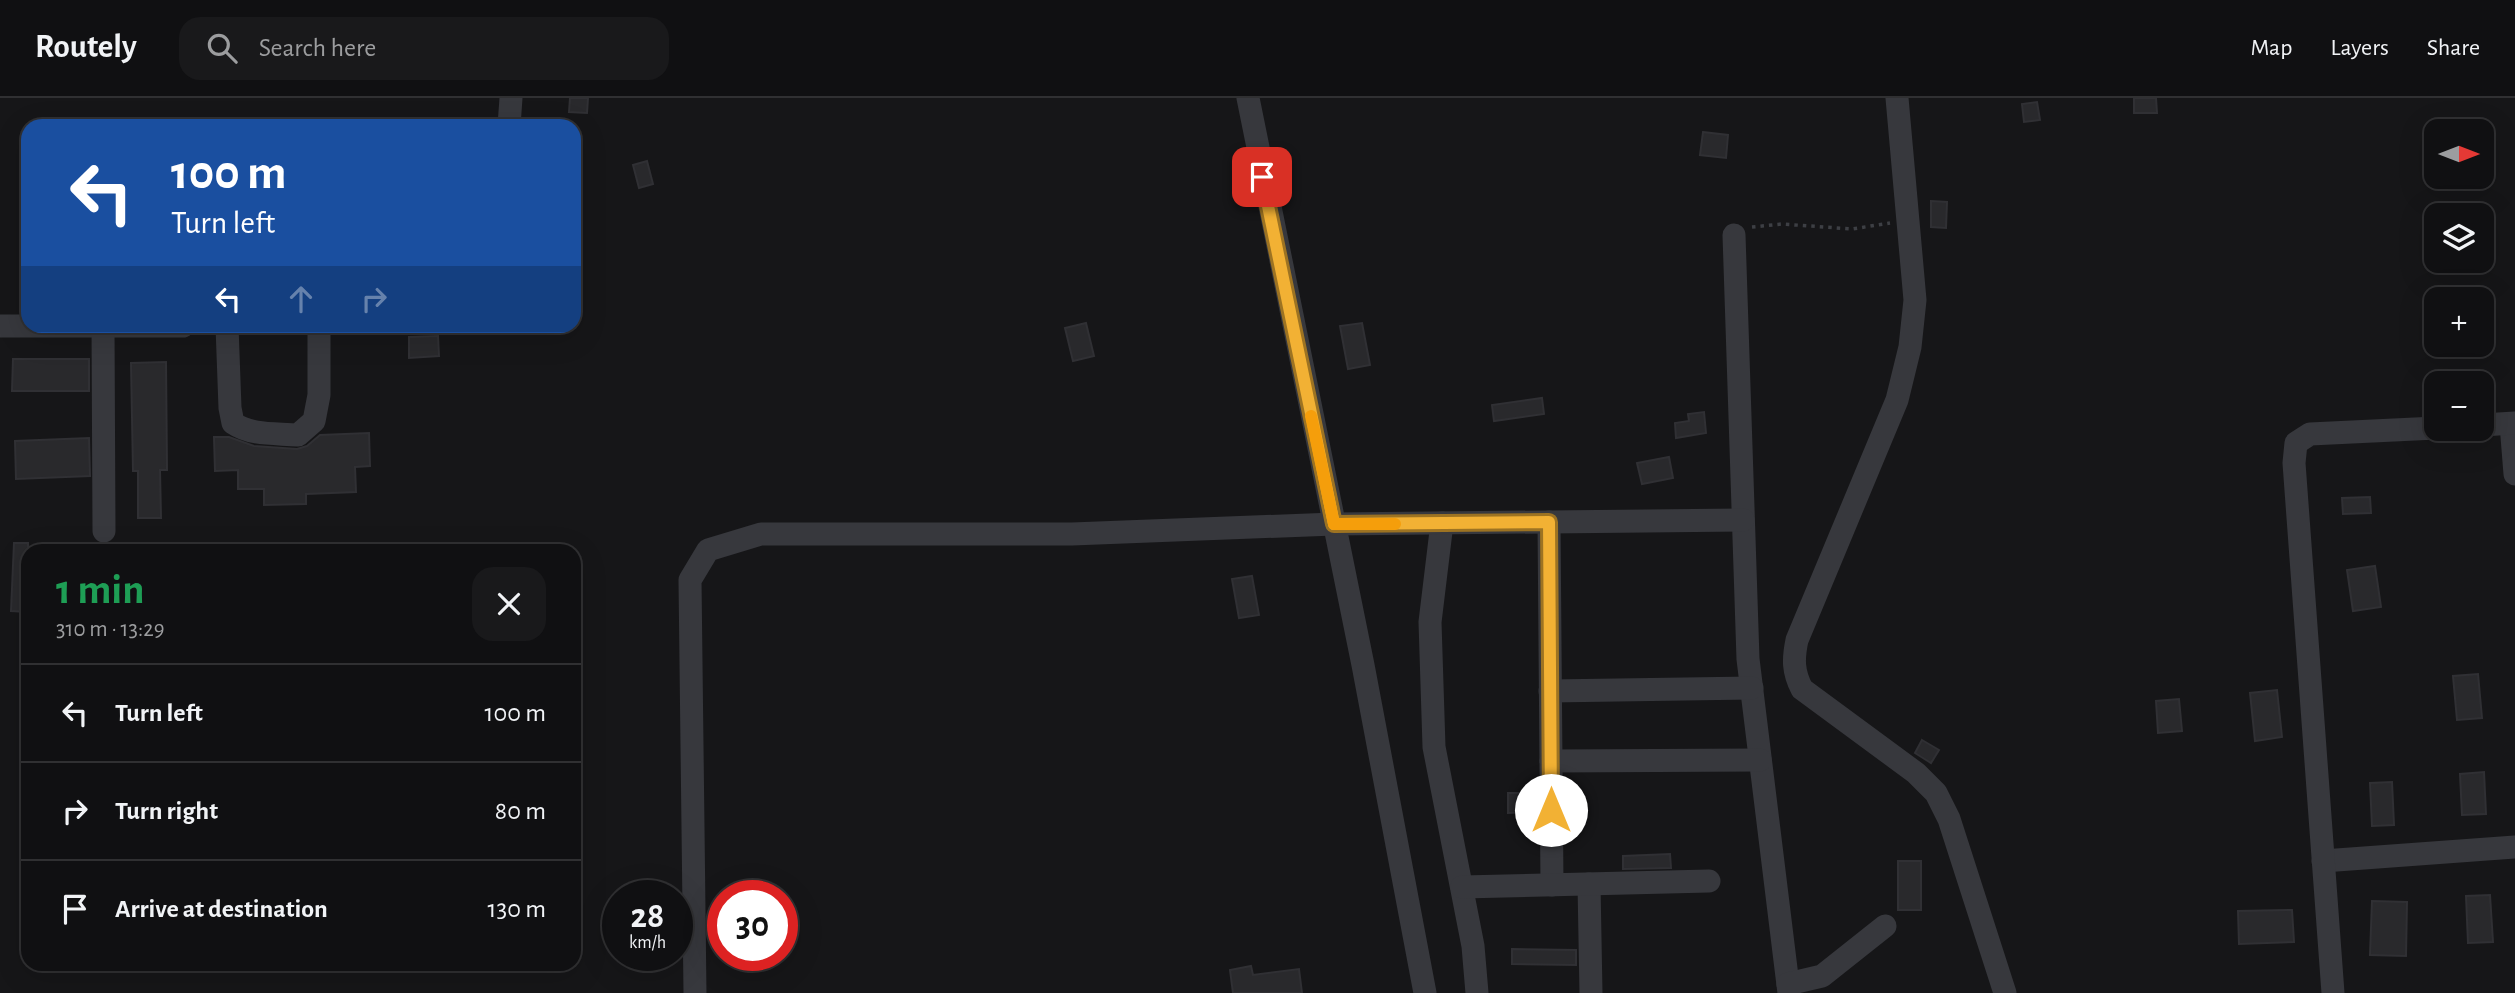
<!DOCTYPE html>
<meta charset="utf-8">
<style>
body{margin:0;font-family:"Alegreya Sans",sans-serif;background:#19191b;color:#f1f3f6;height:100vh;display:flex;flex-direction:column;font-size:26px;white-space:nowrap}
*{box-sizing:border-box;margin:0}
p{font-size:23px;color:#9c9d9f}
.icon{flex:none;width:38px;height:38px;fill:none;stroke:currentColor;stroke-width:2;stroke-linecap:round;stroke-linejoin:round}
.map{position:relative;flex:1;overflow:hidden}
.side{position:absolute;left:21px;top:446px;width:560px;height:427px;display:flex;flex-direction:column;background:#101012;border-radius:21px;box-shadow:0 7px 28px #0002,0 0 0 2px #303032}
.side>*{flex:none}
.top-card{position:absolute;left:21px;top:21px;width:560px;height:214px;border-radius:21px;box-shadow:0 7px 28px #0002,0 0 0 2px #303032;background:#1a4fa0;color:#fff;overflow:hidden}
.needle{width:46px;rotate:90deg}
.buttons{position:absolute;left:2424px;top:21px;display:grid;gap:14px}
.buttons a{display:grid;place-items:center;width:70px;height:70px;border-radius:14px;background:#101012;box-shadow:0 7px 28px #0002,0 0 0 2px #303032;font-size:35px}
.speed{position:absolute;left:602px;top:782px;display:flex;gap:14px;font-size:35px;font-weight:700;text-align:center}
.speed>*{display:grid;place-content:center;width:91px;height:91px;border-radius:50%;background:#101012;box-shadow:0 7px 28px #0002,0 0 0 2px #303032;line-height:1}
.speed small{font-size:18px;font-weight:400}
.speed .limit{border:10px solid #d22;background:#fff;color:#111}
.pin{position:absolute;display:grid;place-items:center;width:60px;height:60px;color:#fff;margin:-30px;border-radius:14px;box-shadow:0 4px 10px #0006}
.me{position:absolute;width:77px;margin:-38px;rotate:0deg;stroke-linejoin:round;filter:drop-shadow(0 0 5px #0008)}
.turn{display:flex;align-items:center;gap:24px;height:147px;padding:0 35px;font-size:32px}
.turn .icon{width:91px;height:91px;stroke-width:2.5}
.turn b{display:block;font-size:49px;line-height:60px}
.lanes{display:flex;align-items:center;height:66px;padding:0 35px;background:#0003;justify-content:center;gap:35px;direction:ltr}
.lanes .off{opacity:.35}
.round{display:grid;place-items:center;flex:none;width:74px;height:74px;border-radius:21px;background:#19191b}
.headline{display:flex;align-items:center;justify-content:space-between;height:119px;padding:0 35px}
h1{font-size:42px;font-weight:600;line-height:52px;color:#1e9e55}
ul{padding:0;list-style:none}
li{display:flex;align-items:center;gap:21px;height:98px;padding:0 35px;border-top:2px solid #303032}
li div{flex:1}
li b{display:block;font-size:26px}
li em{font-style:normal}
header{display:flex;align-items:center;gap:42px;box-sizing:border-box;height:98px;padding:0 35px;background:#101012;border-bottom:2px solid #303032}
header strong{font-size:33px}
nav{display:flex;gap:38px;margin-inline-start:auto;font-size:24px}
.search{width:490px;height:63px;background:#19191b;display:flex;align-items:center;gap:18px;box-sizing:border-box;padding:0 24px;border-radius:21px;color:#9c9d9f;font-size:26px}
.map>svg:first-child{display:block}
</style>
<header>
<strong>Routely</strong>
<div class="search"><svg class="icon" aria-label="search" viewBox="0 0 24 24"><circle cx="10" cy="10" r="6"/><path d="M15 15l6 6"/></svg>Search here</div>
<nav><a>Map</a><a>Layers</a><a>Share</a></nav>
</header>
<div class="map">
<svg width="2515" height="895" viewBox="0 0 2515 895">
<rect width="100%" height="100%" fill="#161618"/>
<g fill="#29292c" stroke="#303034" stroke-width="2">
<polygon points="570,0 588,0 587,15 569,14"/>
<polygon points="2134,0 2156,0 2157,15 2134,15"/>
<polygon points="2037,4 2040,22 2024,24 2022,6"/>
<polygon points="1703,34 1728,37 1726,60 1700,57"/>
<polygon points="647,63 653,86 639,90 633,67"/>
<polygon points="1931,103 1947,104 1946,130 1931,129"/>
<polygon points="1086,225 1094,258 1073,263 1065,230"/>
<polygon points="1362,225 1370,267 1348,271 1340,228"/>
<polygon points="438,238 439,258 409,260 409,239"/>
<polygon points="13,261 89,261 89,293 12,293"/>
<polygon points="166,264 167,372 160,372 161,420 138,420 138,373 133,373 131,265"/>
<polygon points="1542,300 1544,316 1494,323 1492,307"/>
<polygon points="1704,314 1706,335 1676,340 1675,325 1689,323 1688,316"/>
<polygon points="369,335 370,368 355,369 356,394 306,396 306,406 264,407 264,391 238,391 238,372 215,373 214,339 229,339 254,348 297,351 307,348 320,337"/>
<polygon points="89,340 90,378 16,381 15,343"/>
<polygon points="1669,359 1673,380 1642,386 1637,365"/>
<polygon points="2370,399 2371,415 2343,416 2342,400"/>
<polygon points="14,445 28,445 28,514 11,513"/>
<polygon points="2375,468 2381,509 2353,513 2347,472"/>
<polygon points="1252,478 1259,517 1239,520 1232,481"/>
<polygon points="2478,576 2482,620 2457,622 2453,578"/>
<polygon points="2277,592 2282,639 2255,643 2250,595"/>
<polygon points="2179,601 2182,633 2158,635 2156,603"/>
<polygon points="1922,642 1939,652 1931,665 1915,655"/>
<polygon points="2484,674 2486,716 2462,717 2460,676"/>
<polygon points="2392,684 2394,727 2372,728 2370,685"/>
<polygon points="1508,695 1527,695 1529,714 1508,715"/>
<polygon points="1670,756 1671,770 1623,771 1623,758"/>
<rect x="1898" y="763" width="23" height="49"/>
<polygon points="2490,797 2493,844 2468,845 2466,798"/>
<polygon points="2372,803 2407,804 2406,858 2370,857"/>
<polygon points="2292,812 2294,844 2239,846 2238,813"/>
<polygon points="1512,851 1576,852 1576,867 1512,866"/>
<polygon points="1251,868 1253,877 1299,871 1302,895 1233,895 1230,872"/>
</g>
<g fill="none" stroke-linecap="round" stroke-linejoin="round">
<polyline stroke="#3d3f44" stroke-width="3.5" stroke-dasharray="3.5 5" stroke-linecap="butt" points="1752,129 1782,126 1852,131 1890,125"/>
<g stroke="#37383d" stroke-width="23">
<polyline points="1248,0 1363,567 1425,895"/>
<path d="M1897,0l18,202 -5,47 -13,53 -100,240c-4,19 -4,32 5,49l114,84 20,20 13,26 56,174"/>
<polyline points="509,28 511,0"/>
<polyline points="1734,137 1748,561 1789,895"/>
<polyline points="0,228 183,228"/>
<polyline points="103,228 104,433"/>
<path d="M227,228l3,82 3,15c19,13 43,10 65,12l16,-14 5,-26v-69"/>
<polyline points="2511,326 2515,376"/>
<polyline points="2482,327 2515,325"/>
<polyline points="1549,424 1552,787"/>
<polyline points="1442,425 1430,524 1434,649 1473,848 1477,895"/>
<polyline points="1550,593 1752,590"/>
<polyline points="1551,663 1760,662"/>
<polyline points="2323,763 2515,749"/>
<polyline points="1589,786 1591,895"/>
<polyline points="1462,789 1709,783"/>
<polyline points="1788,886 1822,878 1885,828"/>
<polyline points="695,895 690,482 708,452 761,436 1072,436 1334,426 1743,422"/>
<polyline points="2333,895 2294,365 2296,345 2310,336 2436,330"/>
</g>
</g>
<g fill="none" stroke-linecap="round" stroke-linejoin="round">
<defs>
<polyline id="route" points="1262,79 1334,426 1549,424 1551,712"/>
</defs>
<use href="#route" stroke="#9d7322" stroke-width="18"/>
<use href="#route" stroke="#f2b134" stroke-width="12"/>
<polyline stroke="#f59e0b" stroke-width="12" points="1311,318 1334,426 1395,426"/>
</g>
</svg>
<div class="buttons">
<a><svg class="needle" viewBox="-14 -14 28 28"><path d="M0-13l5 13h-10z" fill="#e53935"/><path d="M0 13l5-13h-10z" fill="#9c9d9f"/></svg></a>
<a><svg class="icon" aria-label="layers" viewBox="0 0 24 24"><path d="M12 4l9 5-9 5-9-5zM3 14l9 5 9-5"/></svg></a>
<a>+</a>
<a>−</a>
</div>
<div class="speed"><div>28<small>km/h</small></div><div class="limit">30</div></div>
<div class="pin" style="left:1262px;top:79px;background:#d93025"><svg class="icon" aria-label="arrive" viewBox="0 0 24 24"><path d="M6 21V4h12l-3 4 3 4H6"/></svg></div>
<svg class="me" style="left:1551px;top:712px" viewBox="-20 -20 40 40"><circle r="19" fill="#fff"/><path d="M0-13L10 11 0 6-10 11z" fill="#f2b134"/></svg>
<div class="top-card">
<div class="turn"><svg class="icon" aria-label="left" viewBox="0 0 24 24"><path d="M17 20v-9H6M10 6l-5 5 5 5"/></svg><div><b>100 m</b>Turn left</div></div>
<div class="lanes"><svg class="icon" aria-label="left" viewBox="0 0 24 24"><path d="M17 20v-9H6M10 6l-5 5 5 5"/></svg><svg class="icon off" aria-label="ahead" viewBox="0 0 24 24"><path d="M12 20V5M6 11l6-6 6 6"/></svg><svg class="icon off" aria-label="right" viewBox="0 0 24 24"><path d="M7 20v-9h11M14 6l5 5-5 5"/></svg></div>
</div>
<section class="side">
<div class="headline"><div><h1>1 min</h1><p>310 m · 13:29</p></div><a class="round"><svg class="icon" aria-label="close" viewBox="0 0 24 24"><path d="M6 6l12 12M18 6L6 18"/></svg></a></div>
<ul>
<li><svg class="icon" aria-label="left" viewBox="0 0 24 24"><path d="M17 20v-9H6M10 6l-5 5 5 5"/></svg><div><b>Turn left</b></div><em>100 m</em></li>
<li><svg class="icon" aria-label="right" viewBox="0 0 24 24"><path d="M7 20v-9h11M14 6l5 5-5 5"/></svg><div><b>Turn right</b></div><em>80 m</em></li>
<li><svg class="icon" aria-label="arrive" viewBox="0 0 24 24"><path d="M6 21V4h12l-3 4 3 4H6"/></svg><div><b>Arrive at destination</b></div><em>130 m</em></li>
</ul>
</section>
</div>
